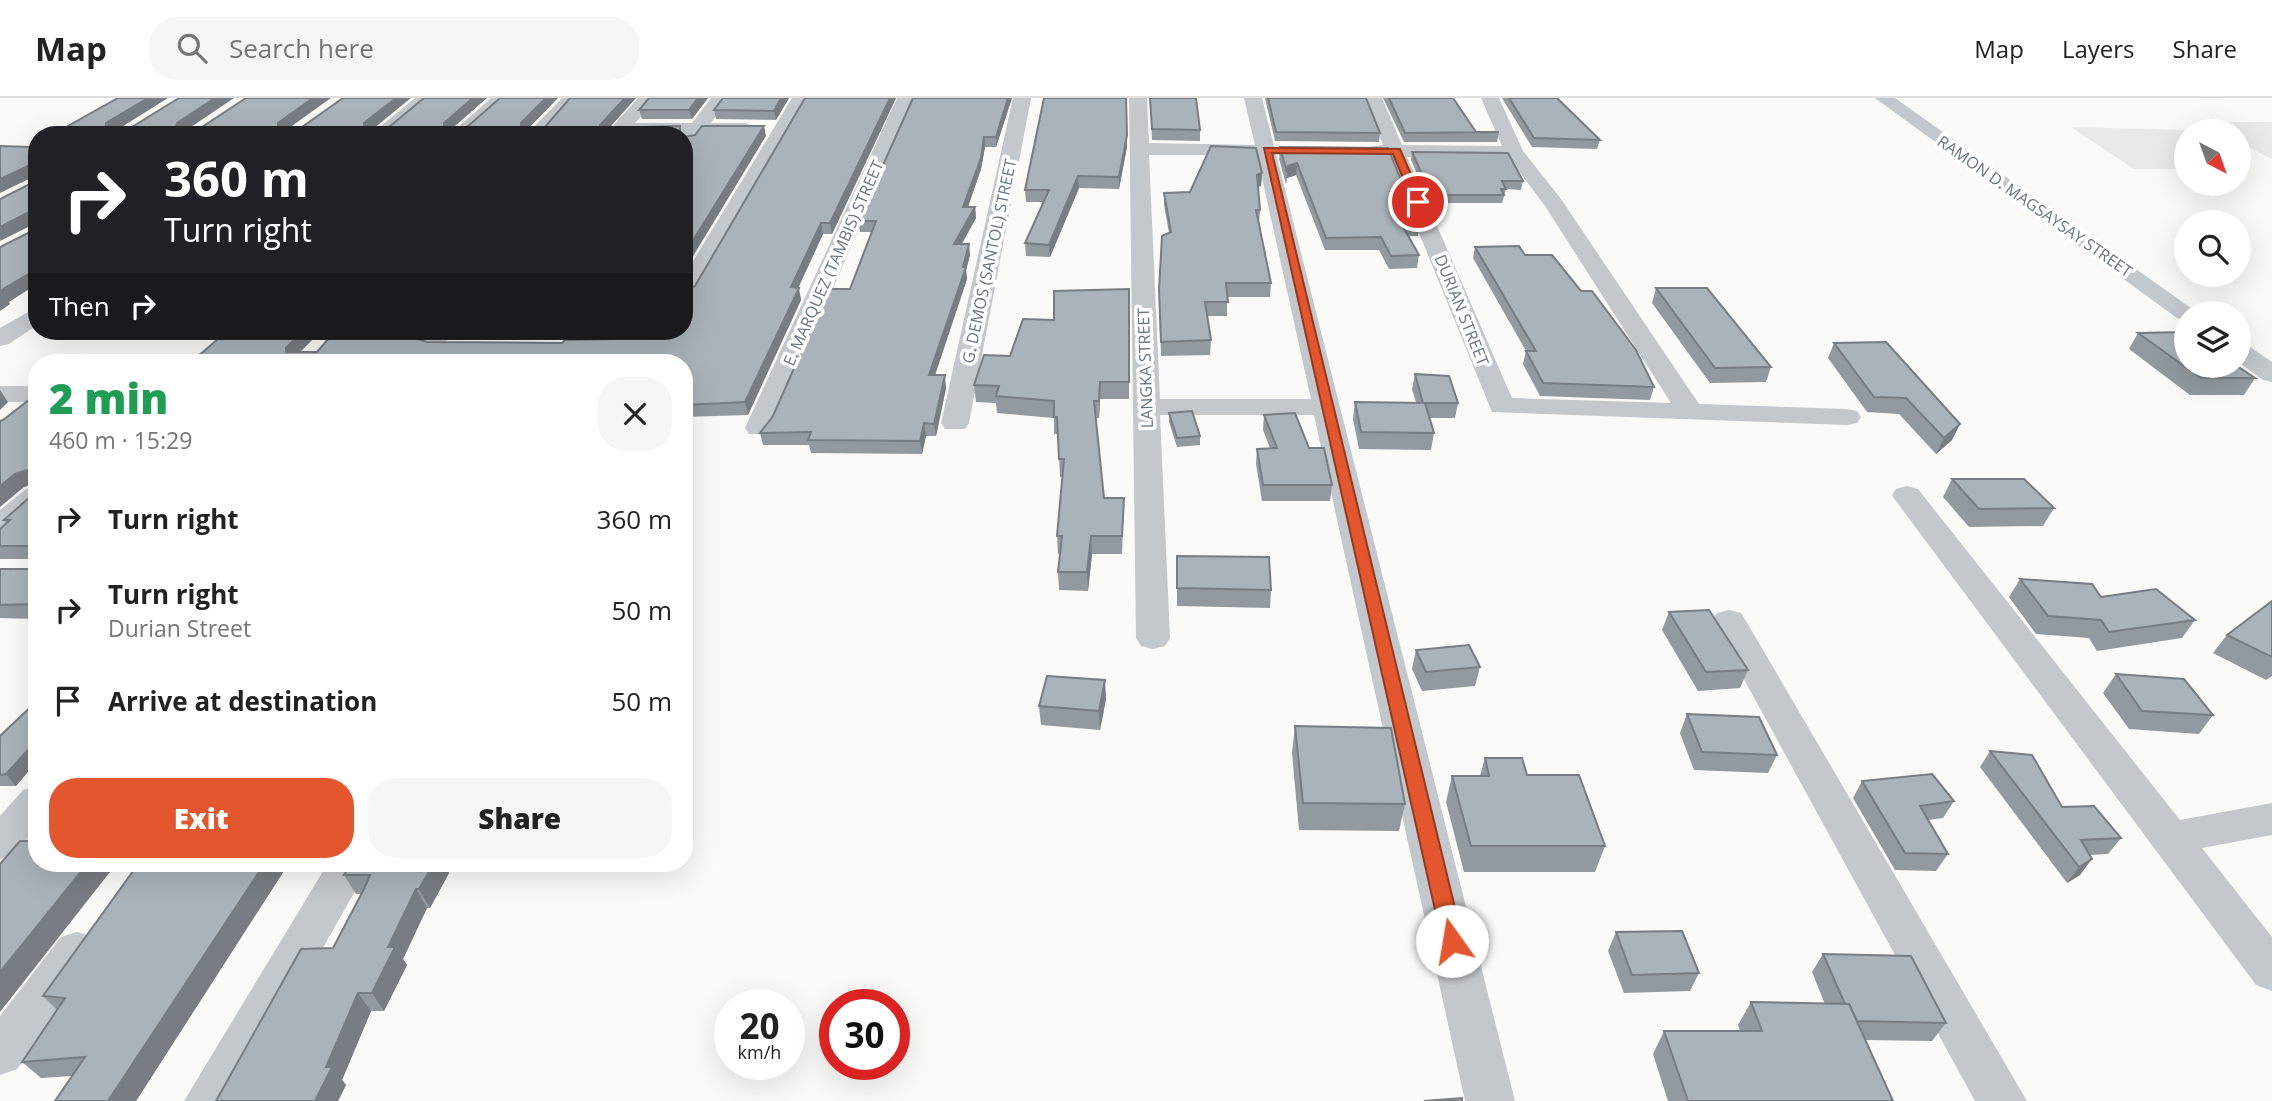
<!DOCTYPE html>
<meta charset="utf-8">
<style>
body{margin:0;font-family:"Open Sans",sans-serif;background:#f6f6f6;color:#222;height:100vh;display:flex;flex-direction:column;font-size:26px;white-space:nowrap}
*{box-sizing:border-box;margin:0}
p{font-size:23px;color:#767676}
.icon{flex:none;width:38px;height:38px;fill:none;stroke:currentColor;stroke-width:2;stroke-linecap:round;stroke-linejoin:round}
.map{position:relative;flex:1;overflow:hidden}
.side{position:absolute;left:28px;top:256px;width:665px;height:518px;display:flex;flex-direction:column;background:#fff;border-radius:28px;box-shadow:0 7px 28px #0002}
.side>*{flex:none}
.guide{position:absolute;left:28px;top:28px;width:665px;height:214px;border-radius:28px;box-shadow:0 7px 28px #0002;background:#202124;color:#fff;overflow:hidden}
.needle{width:46px;rotate:139deg}
.fabs{position:absolute;left:2174px;top:21px;display:grid;gap:14px}
.fabs a{display:grid;place-items:center;width:77px;height:77px;border-radius:50%;background:#fff;box-shadow:0 7px 28px #0002;font-size:35px}
.speed{position:absolute;left:714px;top:891px;display:flex;gap:14px;font-size:35px;font-weight:700;text-align:center}
.speed>*{display:grid;place-content:center;width:91px;height:91px;border-radius:50%;background:#fff;box-shadow:0 7px 28px #0002;line-height:1}
.speed small{font-size:18px;font-weight:400}
.speed .limit{border:10px solid #d22;background:#fff;color:#111}
.pin{position:absolute;display:grid;place-items:center;width:60px;height:60px;color:#fff;margin:-30px;border:4px solid #fff;border-radius:50%;box-shadow:0 2px 7px #0007}
.me{position:absolute;width:77px;margin:-38px;rotate:347deg;stroke-linejoin:round;filter:drop-shadow(0 0 5px #0008)}
.turn{display:flex;align-items:center;gap:24px;height:147px;padding:0 21px;font-size:32px}
.turn .icon{width:91px;height:91px;stroke-width:2.5}
.turn b{display:block;font-size:49px;line-height:60px}
.then{display:flex;align-items:center;height:66px;padding:0 21px;background:#0003;gap:14px;font-size:26px}
.round{display:grid;place-items:center;flex:none;width:74px;height:74px;border-radius:28px;background:#f6f6f6}
.summary{display:flex;align-items:center;justify-content:space-between;height:119px;padding:0 21px}
h1{font-size:42px;font-weight:800;line-height:52px;color:#1e9e55}
.cta{display:flex;gap:14px;margin-top:auto;padding:14px 21px}
.cta a{flex:1;height:80px;border-radius:28px;background:#e4572e;color:#fff;font-size:28px;font-weight:800;line-height:80px;text-align:center}
.cta a+a{background:#f6f6f6;color:#222}
ul{padding:0;list-style:none}
li{display:flex;align-items:center;gap:21px;height:91px;padding:0 21px}
li div{flex:1}
li b{display:block;font-size:26px}
li em{font-style:normal}
header{display:flex;align-items:center;gap:42px;box-sizing:border-box;height:98px;padding:0 35px;background:#fff;border-bottom:2px solid #e0e0e0}
header strong{font-size:33px}
nav{display:flex;gap:38px;margin-inline-start:auto;font-size:24px}
.search{width:490px;height:63px;background:#f6f6f6;display:flex;align-items:center;gap:18px;box-sizing:border-box;padding:0 24px;border-radius:28px;color:#767676;font-size:26px}
.map>svg:first-child{display:block}
</style>
<header>
<strong>Map</strong>
<div class="search"><svg class="icon" aria-label="search" viewBox="0 0 24 24"><circle cx="10" cy="10" r="6"/><path d="M15 15l6 6"/></svg>Search here</div>
<nav><a>Map</a><a>Layers</a><a>Share</a></nav>
</header>
<div class="map">
<svg width="2272" height="1003" viewBox="0 0 2272 1003">
<rect width="100%" height="100%" fill="#fafaf8"/>
<g fill="#e8e9e9">
<polygon points="2201,24 2272,24 2272,61 2238,44 2238,33 2218,33"/>
<polygon points="2071,29 2186,32 2188,33 2186,33 2186,71 2134,71"/>
</g>
<g fill="none" stroke-linecap="round" stroke-linejoin="round">
<g fill="#c3c8cc" fill-rule="evenodd">
<polygon points="415,0 435,0 391,37 370,37"/>
<polygon points="491,0 510,0 469,37 449,37"/>
<polygon points="562,0 581,0 546,37 526,37"/>
<path d="M638,0h19l-22,25h57l19,-25h18l-18,25h35l9,5 -9,5h-43c-5,8 -9,15 -19,13v-13l-56,-2 -4,4h-19z"/>
<polygon points="792,0 810,0 696,198 692,203 684,205 684,178"/>
<polygon points="897,0 915,0 773,330 769,336 749,336 745,330"/>
<polygon points="1013,0 1031,0 969,325 965,331 945,331 941,325"/>
<path d="M1129,0h18l2,45 106,2 -11,-47h18l253,1003h-50l-151,-686h-154l10,223 -5,8 -12,3 -12,-3 -5,-8zM1149,57h108l54,244h-151z"/>
<path d="M1364,0h18l20,47 100,1 -21,-48h18l24,53 38,48 138,205 148,5 10,2 4,6 -4,6 -10,2 -355,-13 -104,-255 -18,-2 -2,-4 2,-4 13,-2zM1407,59l102,1 36,48 126,197 -159,-5z"/>
<polygon points="1875,0 1895,0 2198,215 2186,215 2186,222 2177,220"/>
<polygon points="37,209 37,227 9,246 0,248 0,230"/>
<polygon points="430,233 455,233 430,264 403,264"/>
<polygon points="652,233 676,233 658,264 632,264"/>
<polygon points="2238,244 2247,247 2272,264 2272,284 2263,282 2238,264"/>
<rect x="0" y="288" width="37" height="16"/>
<polygon points="37,388 37,412 11,434 0,436 0,412 26,391"/>
<polygon points="1907,388 1918,391 2180,722 2272,705 2272,737 2202,750 2272,839 2272,893 2256,887 1896,403 1892,397 1896,391"/>
<polygon points="1729,512 1741,515 1746,523 2027,1003 1975,1003 1712,523 1717,515"/>
<polygon points="37,688 37,730 14,756 0,761 0,718 23,692"/>
<polygon points="328,765 371,765 236,1003 184,1003"/>
<polygon points="77,834 93,839 99,853 93,867 17,971 0,977 0,918 61,839"/>
</g>
</g>
<g fill="#929a9f">
<polygon points="708,0 692,21 642,21 639,12"/>
<polygon points="723,0 789,0 776,22 716,21 714,12"/>
<polygon points="896,0 832,136 823,136 798,190 801,202 748,317 684,319 684,264 203,254 227,233 321,233 300,254 317,254 439,235 422,239 419,242 427,244 562,245 663,240 666,236 657,233 584,234 584,233 684,233 695,188"/>
<polygon points="1012,0 996,49 985,49 981,71 968,109 975,109 976,120 962,146 970,157 966,172 967,181 935,277 946,290 936,338 926,338 922,356 811,355 809,347 763,347 760,335 773,318 850,191 872,134 860,134 858,123"/>
<polygon points="1150,0 1196,0 1200,32 1200,43 1152,42"/>
<polygon points="1265,0 1366,0 1380,35 1379,44 1275,43"/>
<polygon points="1383,0 1453,0 1476,34 1499,34 1497,44 1404,44"/>
<polygon points="1502,0 1557,0 1600,42 1597,51 1532,49"/>
<polygon points="1127,49 1119,91 1079,90 1050,159 1026,158 1025,145 1043,104 1026,104 1025,92"/>
<polygon points="1280,49 1419,126 1418,138 1408,138 1419,157 1417,170 1389,171 1379,152 1325,152 1296,77 1287,80 1286,86 1279,61"/>
<polygon points="1412,54 1523,83 1521,92 1506,91 1502,105 1430,105 1411,62"/>
<polygon points="1262,75 1261,88 1258,89 1260,112 1259,125 1271,185 1270,199 1227,199 1227,218 1207,218 1211,242 1210,257 1161,258 1159,192 1169,135 1164,107 1164,95 1190,94"/>
<polygon points="1475,149 1525,157 1654,289 1650,302 1540,298 1523,266 1526,253 1473,160"/>
<polygon points="1656,190 1771,269 1766,284 1710,285 1652,205"/>
<polygon points="1129,191 1129,301 1100,301 1099,320 1096,320 1104,400 1124,400 1122,456 1092,456 1088,493 1059,492 1058,474 1060,456 1058,456 1057,438 1063,379 1060,379 1058,336 1054,336 1054,320 997,315 996,305 976,304 974,287 1054,222"/>
<polygon points="2138,235 2255,280 2244,297 2190,297 2129,251"/>
<polygon points="1886,244 1952,342 1936,356 1899,316 1867,314 1828,260 1834,245"/>
<polygon points="1415,276 1458,305 1455,320 1430,320 1434,335 1431,352 1359,351 1353,321 1355,304 1416,304 1412,291"/>
<polygon points="37,291 37,521 0,520 0,471 29,471 29,461 0,461 0,431 6,425 4,422 30,399 31,387 24,389 3,322 30,301"/>
<polygon points="1169,315 1200,338 1200,347 1177,349 1169,324"/>
<polygon points="1264,317 1309,350 1332,387 1330,403 1262,403 1256,366 1257,351 1270,350 1263,332"/>
<polygon points="1952,381 2054,410 2043,428 1969,429 1943,399"/>
<polygon points="1177,458 1271,492 1270,510 1177,508"/>
<polygon points="2020,481 2101,499 2195,522 2182,540 2097,553 2089,540 2036,536 2009,499"/>
<polygon points="2272,503 2272,578 2266,582 2213,555 2227,537"/>
<polygon points="1669,514 1748,572 1740,590 1698,593 1662,532"/>
<polygon points="1416,552 1480,569 1475,588 1422,593 1412,571"/>
<polygon points="2116,576 2213,617 2199,636 2129,631 2103,595"/>
<polygon points="1106,601 1100,632 1041,627 1039,608"/>
<polygon points="37,603 37,663 16,688 0,688 0,638"/>
<polygon points="1687,616 1777,657 1768,675 1694,672 1680,635"/>
<polygon points="1295,628 1405,706 1399,733 1299,732 1292,655"/>
<polygon points="1990,653 2062,709 2121,740 2108,756 2090,757 2080,777 2067,785 1980,669"/>
<polygon points="1485,660 1527,677 1605,748 1595,774 1464,774 1446,704 1452,678 1480,678"/>
<polygon points="1862,683 1954,703 1943,720 1928,722 1948,756 1936,773 1895,772 1853,700"/>
<polygon points="139,765 289,765 136,1003 72,978 41,980 22,964 57,912 43,898"/>
<polygon points="352,765 451,765 447,771 449,775 430,810 427,810 403,861 407,867 384,913 371,913 342,982 346,987 338,1003 333,850 361,796 356,796 344,777"/>
<polygon points="1616,834 1699,875 1690,893 1624,895 1608,853"/>
<polygon points="1823,856 1946,925 1932,943 1865,942 1893,1003 1668,1003 1653,956 1664,933 1740,933 1738,927 1751,904 1825,906 1812,874"/>
</g>
<g fill="#777d82">
<polygon points="148,0 168,0 112,35 106,29 106,25"/>
<polygon points="215,0 234,0 182,35 176,29 177,25"/>
<polygon points="313,0 331,0 282,35 278,29 278,25"/>
<polygon points="396,0 411,0 368,35 364,29 364,25"/>
<polygon points="473,0 487,0 447,35 444,29 444,25"/>
<polygon points="546,0 558,0 524,35 521,29 521,25"/>
<polygon points="625,0 636,0 603,37 600,27"/>
<polygon points="698,0 708,0 692,21 689,12"/>
<polygon points="781,0 789,0 776,22 774,13"/>
<polygon points="890,0 896,0 832,136 830,125"/>
<polygon points="1008,0 1012,0 996,49 996,39"/>
<polygon points="764,28 766,38 684,173 684,157"/>
<polygon points="1127,37 1127,49 1119,91 1119,79"/>
<polygon points="984,39 985,49 981,71 964,120 963,109"/>
<polygon points="1297,65 1296,77 1287,80 1286,86 1288,68"/>
<polygon points="32,66 37,77 0,95 0,81"/>
<polygon points="1262,75 1261,88 1256,89 1257,77"/>
<polygon points="1078,78 1079,90 1050,159 1049,147"/>
<polygon points="975,109 976,120 955,157 954,146"/>
<polygon points="29,114 36,125 0,143 0,129"/>
<polygon points="821,125 823,136 793,201 791,189"/>
<polygon points="969,146 970,157 966,172 967,181 931,289 929,277 963,169"/>
<polygon points="37,171 37,186 9,204 10,206 0,213 0,193"/>
<polygon points="799,190 801,202 748,317 745,304"/>
<polygon points="303,233 321,233 292,262 286,254 286,250"/>
<polygon points="412,233 441,233 439,235 422,239 416,246 411,234"/>
<polygon points="945,277 946,290 936,338 934,326"/>
<polygon points="1100,284 1100,301 1099,320 1099,303"/>
<polygon points="0,292 8,304 0,312"/>
<polygon points="924,325 926,338 922,356 920,343"/>
<polygon points="1960,326 1952,342 1936,356 1944,340"/>
<polygon points="27,372 36,385 24,389 0,409 0,388 15,376"/>
<polygon points="1091,438 1092,456 1088,493 1087,474"/>
<polygon points="1105,582 1106,601 1100,632 1099,613"/>
<polygon points="37,642 37,663 16,688 6,676"/>
<polygon points="2092,761 2080,777 2067,785 2079,769"/>
<polygon points="88,765 117,765 0,914 0,874"/>
<polygon points="265,765 289,765 136,1003 108,1003"/>
<polygon points="434,765 451,765 447,771 449,775 430,810 419,791"/>
<polygon points="416,791 427,810 403,861 407,867 384,913 372,895 388,849"/>
<polygon points="358,895 371,913 342,982 346,987 338,1003 315,1003 326,969"/>
</g>
<g fill="#aab3b9" stroke="#777d82" stroke-width="2">
<polygon points="118,0 148,0 106,25 106,29 132,29 179,0 215,0 177,25 176,29 202,29 246,0 313,0 278,25 278,29 302,29 343,0 396,0 364,25 364,29 389,29 424,0 473,0 444,25 444,29 467,29 500,0 546,0 521,25 521,29 545,29 570,0 625,0 600,27 602,30 680,28 680,37 52,37"/>
<polygon points="649,0 698,0 689,12 639,12"/>
<polygon points="723,0 781,0 774,13 714,12"/>
<polygon points="805,0 890,0 830,125 821,125 791,189 799,190 745,304 684,307 684,264 189,264 203,254 227,233 303,233 286,250 286,254 317,254 335,233 412,233 411,234 417,241 427,244 562,245 565,242 663,240 669,233 684,233 684,194 695,188"/>
<polygon points="913,0 1008,0 996,39 984,39 981,60 963,109 975,109 954,146 969,146 963,169 966,169 929,277 945,277 934,326 924,325 920,343 808,342 811,334 760,335 773,318 829,191 850,191 876,123 858,123"/>
<polygon points="1044,0 1126,0 1127,37 1119,79 1078,78 1049,147 1025,145 1049,92 1025,92"/>
<polygon points="1150,0 1196,0 1200,32 1152,31"/>
<polygon points="1268,0 1366,0 1380,35 1276,34"/>
<polygon points="1389,0 1453,0 1476,34 1499,34 1405,35"/>
<polygon points="1509,0 1557,0 1600,42 1534,40"/>
<polygon points="702,28 764,28 684,157 684,39 695,37"/>
<polygon points="37,46 37,171 0,193 0,149 32,133 33,114 29,114 0,129 0,101 32,85 32,66 0,81 0,48 31,49"/>
<polygon points="1211,48 1256,50 1262,75 1257,77 1260,112 1256,112 1271,185 1226,185 1228,204 1205,204 1211,242 1161,244 1159,192 1162,138 1171,134 1164,95 1190,94"/>
<polygon points="1280,49 1388,50 1419,126 1401,125 1419,157 1391,158 1381,139 1326,140 1297,65 1288,68 1287,74"/>
<polygon points="1412,54 1508,55 1523,83 1502,83 1506,91 1501,91 1504,97 1431,97"/>
<polygon points="1519,148 1525,157 1552,157 1581,193 1592,193 1636,252 1654,289 1543,285 1526,253 1536,253 1475,149"/>
<polygon points="1656,190 1707,190 1771,269 1715,270"/>
<polygon points="1129,191 1129,284 1100,284 1099,303 1094,303 1104,400 1124,400 1122,438 1091,438 1087,474 1058,474 1062,438 1057,438 1064,361 1059,361 1057,319 1054,319 1054,303 996,298 999,288 974,287 984,257 1010,258 1023,221 1054,222 1054,193"/>
<polygon points="2186,234 2186,268 2237,268 2255,280 2201,280 2138,235"/>
<polygon points="1886,244 1960,326 1944,340 1906,300 1874,299 1834,245"/>
<polygon points="1415,276 1449,278 1458,305 1423,305"/>
<polygon points="31,291 37,291 37,506 0,507 0,471 29,471 29,448 0,448 0,431 10,422 4,422 30,399 31,375 27,372 15,376 0,388 0,323 3,322 30,301"/>
<polygon points="1355,304 1425,305 1434,335 1361,334"/>
<polygon points="1192,313 1200,338 1177,340 1169,315"/>
<polygon points="1295,315 1309,350 1324,350 1332,387 1263,387 1257,351 1277,350 1264,317"/>
<polygon points="1952,381 2024,381 2054,410 1979,411"/>
<polygon points="1177,458 1269,459 1271,492 1177,490"/>
<polygon points="2020,481 2092,486 2101,499 2156,491 2195,522 2109,534 2101,522 2048,518"/>
<polygon points="2272,503 2272,559 2227,537"/>
<polygon points="1709,512 1748,572 1706,574 1669,514"/>
<polygon points="1469,547 1480,569 1426,574 1416,552"/>
<polygon points="2116,576 2184,581 2213,617 2142,613"/>
<polygon points="1047,578 1105,582 1099,613 1039,608"/>
<polygon points="37,603 37,642 6,676 0,677 0,638"/>
<polygon points="1687,616 1759,619 1777,657 1702,654"/>
<polygon points="1295,628 1391,630 1405,706 1303,705"/>
<polygon points="1990,653 2032,657 2062,709 2094,708 2121,740 2081,742 2092,761 2079,769"/>
<polygon points="1485,660 1522,660 1527,677 1579,677 1605,748 1471,748 1452,678 1489,678"/>
<polygon points="1932,676 1954,703 1920,708 1948,756 1905,755 1862,683"/>
<polygon points="37,734 37,765 88,765 0,874 0,766 20,743 28,743"/>
<polygon points="139,765 265,765 108,1003 55,1003 85,959 22,964 65,900 43,898"/>
<polygon points="352,765 434,765 419,791 416,791 388,849 395,849 372,895 358,895 326,969 332,969 315,1003 216,1003 301,851 333,850 364,791 370,777 344,777"/>
<polygon points="1682,833 1699,875 1632,877 1616,834"/>
<polygon points="1823,856 1911,858 1946,925 1857,923 1849,906 1845,906"/>
<polygon points="1751,904 1849,906 1893,1003 1688,1003 1664,933 1762,933"/>
<polygon points="1462,1000 1462,1003 1424,1003"/>
</g>
<polygon fill="#e4572e" stroke="#94391e" stroke-width="2" points="1264,50 1400,51 1423,104 1418,107 1413,104 1393,56 1272,55 1463,843 1460,849 1452,852 1445,849 1442,843"/>
<g text-anchor="middle" stroke-width="7" stroke-linejoin="round" paint-order="stroke">
<g font-size="16" fill="#657683" stroke="#fff">
<text transform="translate(2035 108) rotate(35)" y="6">RAMON D. MAGSAYSAY STREET</text>
<text transform="translate(989 163) rotate(-78)" y="6">G. DEMOS (SANTOL) STREET</text>
<text transform="translate(833 165) rotate(-66)" y="6">E. MARQUEZ (TAMBIS) STREET</text>
<text transform="translate(1462 212) rotate(68)" y="6">DURIAN STREET</text>
<text transform="translate(1145 270) rotate(-92)" y="6">LANGKA STREET</text>
</g>
</g>
</svg>
<div class="fabs">
<a><svg class="needle" viewBox="-14 -14 28 28"><path d="M0-13l5 13h-10z" fill="#e53935"/><path d="M0 13l5-13h-10z" fill="#767676"/></svg></a>
<a><svg class="icon" aria-label="search" viewBox="0 0 24 24"><circle cx="10" cy="10" r="6"/><path d="M15 15l6 6"/></svg></a>
<a><svg class="icon" aria-label="layers" viewBox="0 0 24 24"><path d="M12 4l9 5-9 5-9-5zM3 14l9 5 9-5"/></svg></a>
</div>
<div class="speed"><div>20<small>km/h</small></div><div class="limit">30</div></div>
<div class="pin" style="left:1418px;top:104px;background:#d93025"><svg class="icon" aria-label="arrive" viewBox="0 0 24 24"><path d="M6 21V4h12l-3 4 3 4H6"/></svg></div>
<svg class="me" style="left:1452px;top:843px" viewBox="-20 -20 40 40"><circle r="19" fill="#fff"/><path d="M0-13L10 11 0 6-10 11z" fill="#e4572e"/></svg>
<div class="guide">
<div class="turn"><svg class="icon" aria-label="right" viewBox="0 0 24 24"><path d="M7 20v-9h11M14 6l5 5-5 5"/></svg><div><b>360 m</b>Turn right</div></div>
<div class="then">Then<svg class="icon" aria-label="right" viewBox="0 0 24 24"><path d="M7 20v-9h11M14 6l5 5-5 5"/></svg></div>
</div>
<section class="side">
<div class="summary"><div><h1>2 min</h1><p>460 m · 15:29</p></div><a class="round"><svg class="icon" aria-label="close" viewBox="0 0 24 24"><path d="M6 6l12 12M18 6L6 18"/></svg></a></div>
<ul>
<li><svg class="icon" aria-label="right" viewBox="0 0 24 24"><path d="M7 20v-9h11M14 6l5 5-5 5"/></svg><div><b>Turn right</b></div><em>360 m</em></li>
<li><svg class="icon" aria-label="right" viewBox="0 0 24 24"><path d="M7 20v-9h11M14 6l5 5-5 5"/></svg><div><b>Turn right</b><p>Durian Street</p></div><em>50 m</em></li>
<li><svg class="icon" aria-label="arrive" viewBox="0 0 24 24"><path d="M6 21V4h12l-3 4 3 4H6"/></svg><div><b>Arrive at destination</b></div><em>50 m</em></li>
</ul>
<div class="cta"><a>Exit</a><a>Share</a></div>
</section>
</div>
